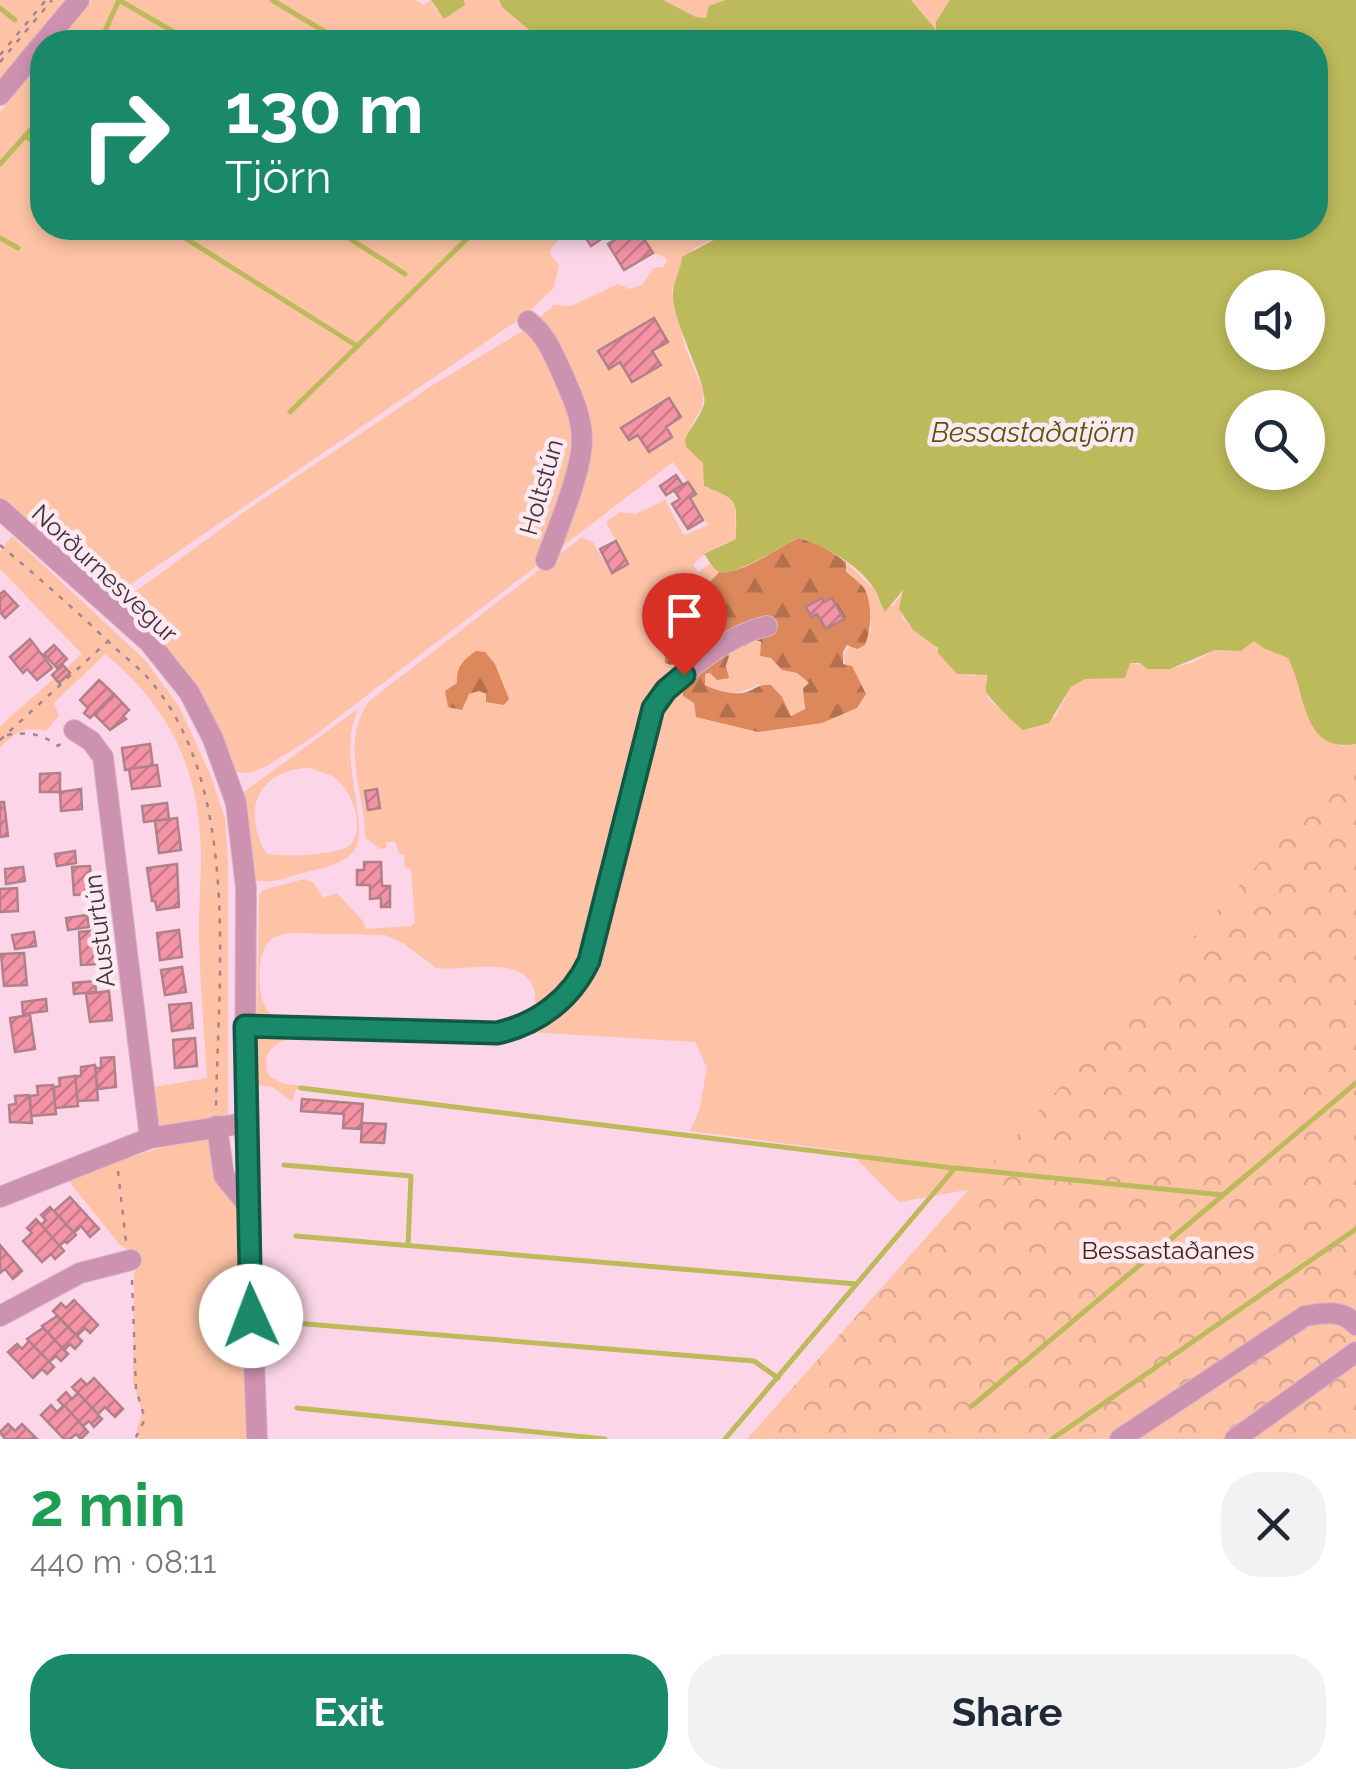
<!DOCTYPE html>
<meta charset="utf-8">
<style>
body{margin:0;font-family:Raleway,sans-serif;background:#f2f2f3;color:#1f2937;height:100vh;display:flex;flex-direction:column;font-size:38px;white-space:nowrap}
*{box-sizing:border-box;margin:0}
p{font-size:32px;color:#747a83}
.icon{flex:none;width:55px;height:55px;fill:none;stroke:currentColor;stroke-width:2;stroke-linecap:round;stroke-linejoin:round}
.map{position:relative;height:1439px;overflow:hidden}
.drawer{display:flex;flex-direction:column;background:#fff;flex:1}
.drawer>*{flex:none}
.top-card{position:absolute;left:30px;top:30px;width:1298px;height:210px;border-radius:40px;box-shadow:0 5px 15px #0003;background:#1a8969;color:#fff;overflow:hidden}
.tools{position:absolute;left:1225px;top:270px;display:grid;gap:20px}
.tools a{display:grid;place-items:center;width:100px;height:100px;border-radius:50%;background:#fff;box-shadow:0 5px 15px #0003;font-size:50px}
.pin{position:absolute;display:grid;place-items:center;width:85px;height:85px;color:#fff;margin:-102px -42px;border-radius:50% 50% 50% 0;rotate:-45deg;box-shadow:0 0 10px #0007}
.pin .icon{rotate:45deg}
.me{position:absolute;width:110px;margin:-55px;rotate:358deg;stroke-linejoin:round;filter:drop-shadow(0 0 8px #0008)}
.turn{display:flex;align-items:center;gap:35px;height:210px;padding:0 30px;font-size:45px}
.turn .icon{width:130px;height:130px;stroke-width:2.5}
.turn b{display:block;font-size:70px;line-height:85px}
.round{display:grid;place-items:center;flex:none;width:105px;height:105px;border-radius:40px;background:#f2f2f3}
.head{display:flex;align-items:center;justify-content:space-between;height:170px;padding:0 30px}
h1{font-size:60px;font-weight:700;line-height:75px;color:#1e9e55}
.button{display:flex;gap:20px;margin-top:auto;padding:20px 30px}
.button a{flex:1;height:115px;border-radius:40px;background:#1a8969;color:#fff;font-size:40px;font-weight:700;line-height:115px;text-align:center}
.button a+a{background:#f2f2f3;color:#1f2937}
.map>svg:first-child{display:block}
</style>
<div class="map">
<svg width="1356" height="1439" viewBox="0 0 1356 1439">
<defs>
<pattern id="forest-firs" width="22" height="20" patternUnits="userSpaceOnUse" patternTransform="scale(2.5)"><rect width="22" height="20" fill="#dc885c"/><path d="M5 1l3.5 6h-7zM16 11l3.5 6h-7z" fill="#b4704d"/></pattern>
<pattern id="park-crowns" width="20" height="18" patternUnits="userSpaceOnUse" patternTransform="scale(2.5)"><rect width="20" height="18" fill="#fec3a6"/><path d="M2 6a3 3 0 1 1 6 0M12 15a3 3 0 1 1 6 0" fill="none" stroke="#dba890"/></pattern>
<pattern id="building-hatch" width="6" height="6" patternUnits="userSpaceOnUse" patternTransform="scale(2.5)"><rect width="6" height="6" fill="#f593a6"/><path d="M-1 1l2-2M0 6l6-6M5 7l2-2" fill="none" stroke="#c87988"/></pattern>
</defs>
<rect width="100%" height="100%" fill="#fcd6e8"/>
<g fill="#fec3a6" fill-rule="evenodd">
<polygon points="0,0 71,0 0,84"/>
<polygon points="92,0 415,0 424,5 431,0 436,10 464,6 464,0 499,0 502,7 543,42 57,42"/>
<polygon points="663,0 725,0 709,6 707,18 696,17"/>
<polygon points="911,0 950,0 937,32"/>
<polygon points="42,60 42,228 570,228 551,248 550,254 559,265 554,288 524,316 113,596 103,595 0,504 0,112"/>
<path d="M638,228h98l-43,21 -21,42 13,56 19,45 -2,15 -12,21 3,23 10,11 4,26 18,3 10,13 1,35c-16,7 -32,12 -43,26l5,7 13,-9 8,9 -8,9c-16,2 -25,4 -34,19l2,13 -16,42 26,-19 -2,-10 13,-15 23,-2 -3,12 -10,10 -11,30 -28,21 -88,286 -49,47c13,-68 -63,-43 -98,-47l-33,-25 -18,-8 -97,-2c-9,2 -16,4 -22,12 -9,15 -9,53 2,66 7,7 14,8 23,10l-34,-4 2,-122 4,-5 41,-11 9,3 10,16 14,-5 25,27 4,9 45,-3 4,-4 -4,-53 -6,-1 -1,-13 -5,-2 -4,-11h-9v6l-6,1 -15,-11c0,-47 -26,-94 4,-137l213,-164 11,5 18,32 18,-9 -23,-43 14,-10 16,2 29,-14 19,35 24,-10 -16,-26 5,-5 -24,-32 -366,279 -40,25 -18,7 -14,-1 -114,-166 3,-6 123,-90 186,-125 96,-58 25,-22 17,1 47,-22 12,5 13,-5 10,-16 10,-1 4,-5 -2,-5 -11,-4z"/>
<path d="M12,536l133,124 34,46 31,68 15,44 3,43v254l-74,16 -5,-43 58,-10c-3,-51 -8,-103 -8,-154 0,-23 2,-46 2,-69 -1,-85 -31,-148 -96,-201l-51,49 5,13 -13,15c-24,-5 -30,1 -46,17v-22l82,-72 -82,-85v-18z"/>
<path d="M846,562l29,28 7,19 12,-4 10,-15c-13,38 14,34 32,57 7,9 13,22 27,27 6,3 17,0 24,1 1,5 -1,10 -1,16 1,12 19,19 26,28l43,-2 16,-30 14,-8 45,-16 40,6 24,-7 21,-12 26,1 13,-11 11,9 23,9 10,19 7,29 36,40 15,-2v489l-222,-28 -168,-15 -67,12 -49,-50 -160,-21 9,-20 8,-43 -12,-26 -167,-10 58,-54 70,-267 25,-29 13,21 128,19 35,-14 8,-14c-24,-33 -34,-39 6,-63l-3,-33 -22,-28z"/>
<path d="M756,638l26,32 15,3 12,10 -7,30 -11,3 -9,-19 -23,-13c-16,11 -38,11 -54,1v-11l23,-1 -3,-22z"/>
<path d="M359,708c-25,47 14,121 -6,144 -11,13 -34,17 -50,21 -16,4 -36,13 -53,6l-9,-79 4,-9zM310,768c7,3 15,5 22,8 19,11 35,51 18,69 -11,10 -71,13 -84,8 -25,-43 -8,-84 44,-85z"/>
<path d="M257,1031h59c-25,6 -60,12 -47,45l15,8 21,2 -9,4 -4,11 -20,-14 -15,-2z"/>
<polygon points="208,1138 215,1144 239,1215 248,1439 138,1439 137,1429 142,1411 133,1382 134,1275 138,1261 133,1252 120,1245 67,1179 177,1142"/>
</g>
<g fill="url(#forest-firs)" fill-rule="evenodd">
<path d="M799,538l22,7 25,17v9c6,7 13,10 18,17 9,15 7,43 1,57l-8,4 -10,-4 -4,7v12l9,2 14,28 -9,14 -35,15 -64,9 -62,-15 -2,-14 -11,-7v-10l16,-25 11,-30 10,-10 3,-12 -23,2 -13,15v18l-10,19 -6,2 -6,-2c-2,-21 15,-41 11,-63 9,-15 19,-17 35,-19l8,-9c24,3 57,-24 80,-34zM752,638l9,4 -1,14 11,2 11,12 15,3 12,10 -6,5 2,21 -14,7 -9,-19 -11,-12c-13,-1 -13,3 -24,7 -13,4 -33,-2 -42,-7v-11l5,-1 7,7 12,-2 -3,-12 3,-10 -4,-5 8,-7 13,2z"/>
<path d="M476,651l9,1 10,12 14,35 -5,6 -18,-3v-8l-7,-3 -10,3 -7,16 -14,-3 -3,-16 12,-8c-1,-16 6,-23 19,-32z"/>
</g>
<polygon fill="url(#park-crowns)" points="1356,754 1356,1439 747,1439"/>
<g fill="#bdba5b" fill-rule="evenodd">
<polygon points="431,0 464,0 465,5 444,19"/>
<path d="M499,0h164l33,17 10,1 3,-12 16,-6h186l25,30v-8l14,-22h406v744c-55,9 -49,-50 -68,-86l-23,-9 -11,-8 -13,10 -26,-1 -45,19h-23l-7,-6h-10l-5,15 -40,1 -14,8 -22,36 -26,7c-5,-3 -37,-35 -37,-38 -1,-6 2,-11 1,-17l-30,-1 -19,-21v-5l-25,-18 -14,-21 4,-19 -18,22c-5,-7 -6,-15 -10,-22 -16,-26 -49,-43 -76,-52 -15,7 -67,40 -80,34 -6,-3 -11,-13 -15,-18l32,-15c0,-41 4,-38 -32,-53l-1,-23 -17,-16 -1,-8c6,-12 15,-22 19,-35 5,-19 -31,-80 -31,-108 -1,-13 8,-25 9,-39l54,-29h579v-186h-772l-41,-35zM1242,288h66v64h-66zM1242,408h66v64h-66z"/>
</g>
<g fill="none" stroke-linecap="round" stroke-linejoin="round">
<g stroke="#bdba5b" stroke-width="5">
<polyline points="272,0 342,42"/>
<polyline points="0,8 15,20"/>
<polyline points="100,42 119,0 191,42"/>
<polyline points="25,136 42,147"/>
<polyline points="0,164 42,117"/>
<polyline points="169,228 357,346"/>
<polyline points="333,228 405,274"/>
<polyline points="0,238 18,248"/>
<polyline points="290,412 478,228"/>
<polyline points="301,1088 953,1168"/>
<polyline points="284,1165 411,1176 408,1244"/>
<polyline points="296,1236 856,1284"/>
<polyline points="294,1323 754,1361 778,1378"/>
<polyline points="972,1406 1222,1196"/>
<polyline points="297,1408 605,1439"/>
<polyline points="725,1439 955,1168 1223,1195 1356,1083"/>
<polyline points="1052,1439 1356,1229"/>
</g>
</g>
<g fill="url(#building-hatch)" stroke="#b18189" stroke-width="2.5">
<polygon points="586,228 609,228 612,232 591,246 581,231"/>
<polygon points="634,228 637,228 653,253 624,270 608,244"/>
<polygon points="654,318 668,342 652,351 661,365 632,382 620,362 609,369 598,351"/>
<polygon points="669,398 681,417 666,427 672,437 649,452 638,435 629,440 621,428"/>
<polygon points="676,475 683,485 666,495 660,486"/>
<polygon points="688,482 696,494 690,498 703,520 688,529 672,504 680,499 674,490"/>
<polygon points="616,541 628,564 612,573 600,549"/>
<polygon points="4,591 18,606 5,618 0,612 0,594"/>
<polygon points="822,598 824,602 832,598 844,619 826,629 817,614 811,617 806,607"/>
<polygon points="30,639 52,668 37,680 27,669 23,673 10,657"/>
<polygon points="54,645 67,659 57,668 44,654"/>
<polygon points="63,665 70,673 59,683 52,675"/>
<polygon points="99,680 114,694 90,718 84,713 88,708 80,700"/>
<polygon points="114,694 129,710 123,716 126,719 110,730 94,714"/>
<polygon points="150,744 153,766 125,770 122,748"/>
<polygon points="157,765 160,786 132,789 129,769"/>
<polygon points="60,773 60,792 40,792 40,774"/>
<polygon points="81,789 82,809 61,811 60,792"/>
<polygon points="377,789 380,808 368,810 365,791"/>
<polygon points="0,802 4,802 8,836 0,837"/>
<polygon points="167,803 169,819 144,822 142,806"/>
<polygon points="177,818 181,850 159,853 155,821"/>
<polygon points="75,851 76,863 57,866 55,854"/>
<polygon points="364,862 381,862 382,886 390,886 390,907 381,907 381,898 370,899 370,885 357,885 357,870 364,870"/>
<polygon points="177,864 179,907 157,910 155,901 152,901 147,868"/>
<polygon points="90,866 92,894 74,895 72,867"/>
<polygon points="23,867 25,881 6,884 5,869"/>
<polygon points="17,888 18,911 0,912 0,889"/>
<polygon points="87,915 89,927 68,930 66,918"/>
<polygon points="100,930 102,964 81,965 79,932"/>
<polygon points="179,930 182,957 160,960 157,933"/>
<polygon points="34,932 36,946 15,949 12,935"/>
<polygon points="24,953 27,985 4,986 1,954"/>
<polygon points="182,967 186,992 165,995 161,970"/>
<polygon points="95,981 96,992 74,994 73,983"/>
<polygon points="109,991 112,1020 90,1022 86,994"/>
<polygon points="46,999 47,1011 23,1014 22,1002"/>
<polygon points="191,1003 193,1028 172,1031 169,1005"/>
<polygon points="30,1015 35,1049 15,1052 10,1018"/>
<polygon points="195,1038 197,1066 175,1068 173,1040"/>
<polygon points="114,1057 116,1087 97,1089 95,1068 101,1068 101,1058"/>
<polygon points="95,1065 98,1100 77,1101 75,1076 81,1076 81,1067"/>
<polygon points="75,1076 78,1106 55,1108 54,1087 60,1086 59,1078"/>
<polygon points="53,1085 56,1114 31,1116 30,1096 38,1095 37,1086"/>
<polygon points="29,1095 32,1123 10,1122 9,1105 16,1104 15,1096"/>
<polygon points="302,1099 363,1104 361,1129 343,1128 344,1114 301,1111"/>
<polygon points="362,1123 386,1124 384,1143 361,1142"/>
<polygon points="70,1197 99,1229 90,1237 81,1226 74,1233 54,1211"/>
<polygon points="50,1207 76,1235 67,1243 65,1241 59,1246 41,1225 46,1220 41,1215"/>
<polygon points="36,1219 64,1251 55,1259 51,1254 42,1262 23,1241 32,1233 27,1228"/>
<polygon points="0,1245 22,1271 13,1279 5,1269 0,1273"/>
<polygon points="74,1300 98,1325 90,1333 85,1328 77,1336 53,1311 61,1303 66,1308"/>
<polygon points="57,1316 82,1341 75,1349 70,1344 64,1350 42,1326"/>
<polygon points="43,1328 68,1354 61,1361 56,1356 49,1362 27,1339"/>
<polygon points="29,1341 54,1367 47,1374 42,1369 33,1378 8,1352 17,1344 22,1349"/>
<polygon points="94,1378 123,1409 115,1417 105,1407 98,1414 72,1387 81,1379 87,1385"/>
<polygon points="66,1392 72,1399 78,1393 102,1419 94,1427 89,1421 83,1426 58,1400"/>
<polygon points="51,1405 57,1412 64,1405 88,1432 81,1439 76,1434 70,1439 64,1439 41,1415"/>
<polygon points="8,1424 15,1431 22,1424 37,1439 5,1439 0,1432"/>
</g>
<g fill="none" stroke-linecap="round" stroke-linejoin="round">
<defs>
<g id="minor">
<polyline points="44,42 79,0"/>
<polyline points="0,95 42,44"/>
<path d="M528,321c19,15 24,31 34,52 9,21 20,43 20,67 0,31 -25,90 -36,120"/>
<polyline points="0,509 149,642 189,692 213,739 236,803 246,888 245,1123 257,1439"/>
<polyline points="74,730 91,741 103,757 150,1138"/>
<path d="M245,1026l252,7c41,-9 74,-34 92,-72l64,-253c22,-32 76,-74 114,-82"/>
<polyline points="217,1126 224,1176 247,1204"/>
<polyline points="0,1197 150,1138 245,1123"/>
<polyline points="0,1316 80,1273 131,1260"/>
<path d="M1120,1439l185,-123c19,-3 38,-7 51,9"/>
<polyline points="1235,1439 1356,1352"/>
</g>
</defs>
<use href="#minor" stroke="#d7b5c6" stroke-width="22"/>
<g stroke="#a18592" stroke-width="2.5" stroke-dasharray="5 8" stroke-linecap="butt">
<polyline points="0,55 46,0"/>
<polyline points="0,62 52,0"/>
<path d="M0,545c39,33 77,66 114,102 13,12 28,23 39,37 88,107 65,293 63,423"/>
<path d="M7,735c22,-3 33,-2 51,11l5,-4"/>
<polyline points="0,740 107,642"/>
<polyline points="118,1171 126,1242"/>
<polyline points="132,1280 136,1389 145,1419 135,1439"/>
</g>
<use href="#minor" stroke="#cd92b0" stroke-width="20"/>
</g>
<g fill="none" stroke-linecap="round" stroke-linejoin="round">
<defs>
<path id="route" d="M251,1316l-6,-290 252,7c41,-9 74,-34 92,-72l64,-253 13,-18 18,-15"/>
</defs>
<use href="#route" stroke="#115944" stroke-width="25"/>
<use href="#route" stroke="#1a8969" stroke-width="18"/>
</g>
<g text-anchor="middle" stroke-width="9" stroke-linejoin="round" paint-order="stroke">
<g font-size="25" fill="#45333c" stroke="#fde9f2">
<text transform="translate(541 487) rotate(-74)" y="9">Holtstún</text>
<text transform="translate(105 573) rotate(43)" y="9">Norðurnesvegur</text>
<text transform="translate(99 931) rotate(-97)" y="9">Austurtún</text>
</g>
<g font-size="25" fill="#462412" stroke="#fde9f2">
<text x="1168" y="1259">Bessastaðanes</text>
</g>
<g font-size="28" font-style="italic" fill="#58560c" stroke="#fde9f2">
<text x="1033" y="442">Bessastaðatjörn</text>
</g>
</g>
</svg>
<div class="tools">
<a><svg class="icon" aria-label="sound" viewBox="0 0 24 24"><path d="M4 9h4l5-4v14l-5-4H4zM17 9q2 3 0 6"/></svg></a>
<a><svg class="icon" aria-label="search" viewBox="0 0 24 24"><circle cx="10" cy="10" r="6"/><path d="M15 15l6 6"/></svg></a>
</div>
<div class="pin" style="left:684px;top:675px;background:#d93025"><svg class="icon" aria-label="arrive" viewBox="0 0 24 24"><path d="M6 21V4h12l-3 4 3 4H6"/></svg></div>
<svg class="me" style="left:251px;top:1316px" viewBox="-20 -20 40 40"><circle r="19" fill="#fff"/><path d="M0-13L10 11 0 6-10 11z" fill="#1a8969"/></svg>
<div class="top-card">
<div class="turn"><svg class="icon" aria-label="right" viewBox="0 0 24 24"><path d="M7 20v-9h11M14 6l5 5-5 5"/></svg><div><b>130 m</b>Tjörn</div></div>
</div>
</div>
<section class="drawer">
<div class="head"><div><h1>2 min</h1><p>440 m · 08:11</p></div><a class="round"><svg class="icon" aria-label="close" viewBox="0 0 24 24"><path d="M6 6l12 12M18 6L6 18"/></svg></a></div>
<div class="button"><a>Exit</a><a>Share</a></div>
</section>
